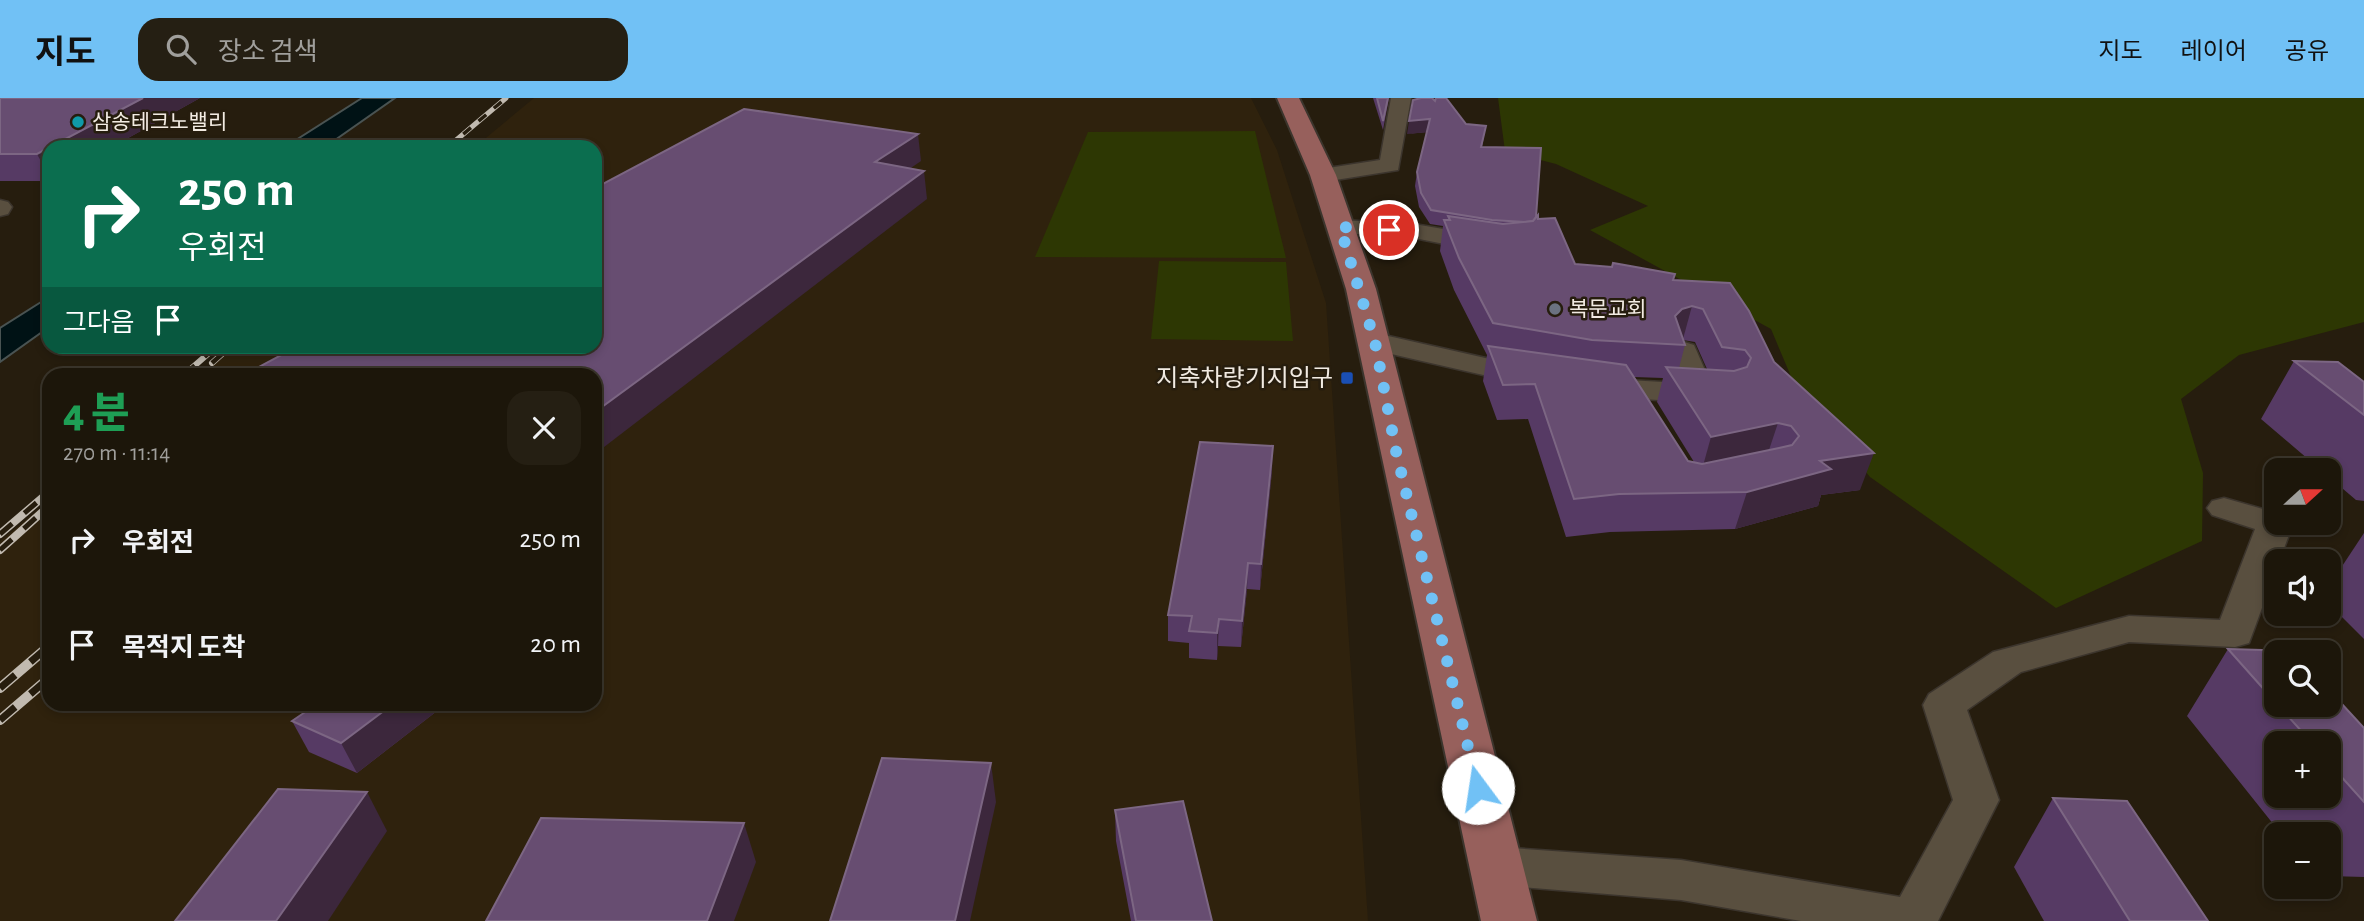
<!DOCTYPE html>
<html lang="ko">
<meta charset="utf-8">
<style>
body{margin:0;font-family:"Alegreya Sans","Noto Sans KR",sans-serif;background:#251f13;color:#f1f3f6;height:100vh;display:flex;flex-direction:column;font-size:26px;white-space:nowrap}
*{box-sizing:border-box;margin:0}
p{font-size:23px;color:#a09f9c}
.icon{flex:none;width:38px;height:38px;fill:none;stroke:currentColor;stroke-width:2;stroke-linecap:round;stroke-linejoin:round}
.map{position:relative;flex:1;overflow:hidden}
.details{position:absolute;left:42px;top:270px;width:560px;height:343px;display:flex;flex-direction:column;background:#1c160a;border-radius:21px;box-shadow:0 4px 10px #0003,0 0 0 2px #3a352b}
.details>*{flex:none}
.guide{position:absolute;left:42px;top:42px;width:560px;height:214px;border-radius:21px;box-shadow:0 4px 10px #0003,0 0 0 2px #3a352b;background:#0b6e4f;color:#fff;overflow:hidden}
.needle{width:46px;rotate:69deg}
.buttons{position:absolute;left:2264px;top:360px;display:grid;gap:14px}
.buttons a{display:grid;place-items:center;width:77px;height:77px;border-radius:14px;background:#1c160a;box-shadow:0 4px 10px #0003,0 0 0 2px #3a352b;font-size:35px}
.pin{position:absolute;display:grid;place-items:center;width:60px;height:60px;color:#fff;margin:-30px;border:4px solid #fff;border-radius:50%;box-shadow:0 2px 7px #0007}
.me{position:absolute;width:77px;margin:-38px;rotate:346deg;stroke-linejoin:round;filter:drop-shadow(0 0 5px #0008)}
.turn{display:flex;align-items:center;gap:24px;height:147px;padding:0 21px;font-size:32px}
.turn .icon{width:91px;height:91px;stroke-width:2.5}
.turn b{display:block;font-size:49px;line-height:60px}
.then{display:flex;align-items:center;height:66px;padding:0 21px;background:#0003;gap:14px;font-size:26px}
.round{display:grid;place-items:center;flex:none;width:74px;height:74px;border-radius:21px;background:#251f13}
.head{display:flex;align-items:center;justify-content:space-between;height:119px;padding:0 21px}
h1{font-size:42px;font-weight:800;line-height:52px;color:#1e9e55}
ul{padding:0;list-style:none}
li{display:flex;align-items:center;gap:21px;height:105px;padding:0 21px}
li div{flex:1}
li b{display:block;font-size:26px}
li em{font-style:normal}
header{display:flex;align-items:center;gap:42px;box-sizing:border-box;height:98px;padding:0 35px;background:#71c1f5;color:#111}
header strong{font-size:33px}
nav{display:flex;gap:38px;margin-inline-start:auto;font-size:24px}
.search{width:490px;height:63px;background:#251f13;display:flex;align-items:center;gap:18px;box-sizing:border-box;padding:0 24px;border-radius:21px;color:#a09f9c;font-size:26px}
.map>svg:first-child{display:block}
</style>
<header>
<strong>지도</strong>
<div class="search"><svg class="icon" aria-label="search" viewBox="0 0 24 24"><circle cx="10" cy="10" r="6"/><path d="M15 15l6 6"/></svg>장소 검색</div>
<nav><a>지도</a><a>레이어</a><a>공유</a></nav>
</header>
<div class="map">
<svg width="2364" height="823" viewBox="0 0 2364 823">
<rect width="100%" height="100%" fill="#261d0e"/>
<polygon fill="#2f220d" points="534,0 1251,0 1277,52 1326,205 1368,823 0,823 0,443 49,403 49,606 595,606 595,276 201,276 235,249 595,248 595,49 475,49"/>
<g fill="#2d3703">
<polygon points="1498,0 2364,0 2364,224 2239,257 2181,301 2203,375 2202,443 2056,510 1870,379 1795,288 1771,231 1590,132 1648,108 1556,66 1505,53"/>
<polygon points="1255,33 1286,160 1035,159 1088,34"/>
<polygon points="1159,163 1286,164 1293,243 1151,241"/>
</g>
<g fill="#001215" stroke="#495352" stroke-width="2">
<polygon points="362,0 395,0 325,49 285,49"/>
<polygon points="49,199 49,229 0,264 0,230"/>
</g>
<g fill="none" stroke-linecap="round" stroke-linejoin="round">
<defs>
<g id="minor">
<polygon points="1391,0 1411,0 1398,72 1323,84 1315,82 1312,77 1315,72 1380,62"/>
<polygon points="0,102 8,104 12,109 8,116 0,118"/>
<polygon points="1340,122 1414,126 1490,139 1499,142 1503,147 1499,152 1490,155 1414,140 1331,134 1328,129 1331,124"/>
<polygon points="1375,235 1543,273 1547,279 1543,285 1532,288 1365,250 1361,244 1365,238"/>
<polygon points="1684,244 1694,247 1712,288 1721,296 1717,303 1706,305 1594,298 1583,295 1579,289 1583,283 1594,280 1680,285 1669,253 1674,247"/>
<polygon points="2224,400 2277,415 2277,425 2293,426 2249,545 2235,549 2129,544 2021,574 1967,612 1999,702 1938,823 1801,823 1681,802 1497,787 1480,782 1473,768 1480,754 1497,749 1681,762 1900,799 1953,702 1923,607 1929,596 1993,554 2129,518 2220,522 2255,431 2212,417 2207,410 2212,403"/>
</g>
<polygon id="major" points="1277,0 1299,0 1336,77 1376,191 1537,823 1481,823 1346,191 1310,77"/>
</defs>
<use href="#minor" stroke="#3c352d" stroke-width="3"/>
<use href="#major" stroke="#3c352d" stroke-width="4"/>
<use href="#minor" fill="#594f3f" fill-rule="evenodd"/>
<use href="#major" fill="#97605c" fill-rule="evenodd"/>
<defs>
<polyline id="rail-far3" points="448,49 506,0"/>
<g id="rail-far2">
<polyline points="212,265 231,248"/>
<polyline points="185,276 217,248"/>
</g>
<g id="rail-far1">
<polyline points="0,436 49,394"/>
<polyline points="0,452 49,408"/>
</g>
<g id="rail">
<polyline points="0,590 49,548"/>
<polyline points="0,622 49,580"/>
</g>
</defs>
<use href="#rail-far3" stroke="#c1bab0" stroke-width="5"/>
<use href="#rail-far2" stroke="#c1bab0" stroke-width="6"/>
<use href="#rail-far1" stroke="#c1bab0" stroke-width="8"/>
<use href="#rail" stroke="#c1bab0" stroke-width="10"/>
<use href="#rail-far3" stroke="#261d0e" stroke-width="3.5" stroke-dasharray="10" stroke-linecap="butt"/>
<use href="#rail-far2" stroke="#261d0e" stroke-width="4.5" stroke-dasharray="13" stroke-linecap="butt"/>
<use href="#rail-far1" stroke="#261d0e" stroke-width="5" stroke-dasharray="16" stroke-linecap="butt"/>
<use href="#rail" stroke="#261d0e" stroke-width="7" stroke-dasharray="20" stroke-linecap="butt"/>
</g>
<g fill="#563a64" fill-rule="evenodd">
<polygon points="0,0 200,0 112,49 49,49 49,83 0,83"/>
<polygon points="1373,0 1389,0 1383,32"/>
<path d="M1466,26l20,2 -4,21 56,72 37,45 37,3 1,-4 60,17 101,82 86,128 -39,5 -3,11 -83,23 -125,3 -44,5 -38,-118 -31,1 -14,-39 4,-26 -33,-65 -14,-39 3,-25 -13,-2 -11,-17 -4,-21 2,-14 10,-40 -20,2zM1683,242l12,2 12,27 -28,-1 6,-23zM1634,279l29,1 -6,24 37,60 -6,-1z"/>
<polygon points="2294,263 2364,284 2364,403 2356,402 2329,379 2329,373 2322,373 2261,321"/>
<polygon points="1272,373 1260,492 1247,491 1241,549 1218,548 1217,562 1189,560 1189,545 1168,543 1168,517"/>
<polygon points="2364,435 2364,541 2329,506 2329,488"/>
<path d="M2228,551l49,4v52h52l35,23v149l-35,-1v-41h-47l-95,-119zM2277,646h52v52h-52z"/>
<polygon points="317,606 446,606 357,675 309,654 292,623"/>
<polygon points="2053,700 2208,823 2044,823 2014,769"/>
<polygon points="1115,712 1212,823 1131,823 1116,743"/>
</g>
<g fill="#3c273c">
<polygon points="143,0 200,0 112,49 50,49"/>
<polygon points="1430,21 1429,34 1407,36 1409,23"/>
<polygon points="918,36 921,63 879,92 875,64"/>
<polygon points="49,50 49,78 37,56"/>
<polygon points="924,73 927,101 595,356 595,314"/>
<polygon points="1692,208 1683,241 1675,218 1682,211"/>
<polygon points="1778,325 1766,361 1701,375 1711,339"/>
<polygon points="1273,348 1272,373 1260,492 1261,466"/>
<polygon points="1874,355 1860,392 1821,397 1818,408 1735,431 1747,394 1820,363"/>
<polygon points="1248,465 1247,491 1241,549 1242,523"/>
<polygon points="1219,521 1218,548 1217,562 1217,535"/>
<polygon points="393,606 446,606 357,675 341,645"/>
<polygon points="991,665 996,704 970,823 955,823"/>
<polygon points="367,694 387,733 328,823 276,823"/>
<polygon points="744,725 756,764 734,823 707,823"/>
</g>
<g fill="#674d71" stroke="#7c6683" stroke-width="2">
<polygon points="0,0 143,0 37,56 0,56"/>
<polygon points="1377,0 1388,0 1383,23"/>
<polygon points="1421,0 1432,0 1435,3 1436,0 1446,0 1466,26 1486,28 1481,49 1541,50 1536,119 1533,123 1525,124 1492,122 1431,112 1421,95 1417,74 1430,21 1409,23 1413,2"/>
<polygon points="744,11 918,36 875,64 924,73 595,314 595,276 246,276 298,248 595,248 595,90"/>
<polygon points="1538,117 1538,121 1555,120 1575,166 1612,169 1613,165 1675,176 1673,182 1730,185 1749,213 1774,264 1874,355 1820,363 1831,371 1747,394 1619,396 1574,401 1535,286 1503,287 1488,248 1626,267 1688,363 1702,366 1779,350 1792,347 1799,338 1791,328 1778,325 1711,339 1666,269 1734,273 1747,269 1751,260 1745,252 1722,249 1703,211 1692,208 1682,211 1675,218 1685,247 1592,242 1493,225 1459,160 1444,122 1450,122 1448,118 1503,126 1533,123"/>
<polygon points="2294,263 2338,264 2364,284 2364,317"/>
<polygon points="1200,344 1273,348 1261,466 1248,465 1242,523 1219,521 1217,535 1189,533 1192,518 1168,517"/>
<polygon points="2228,551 2294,553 2295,555 2277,555 2277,606"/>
<polygon points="2329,592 2364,630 2364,704 2329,665 2329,646 2313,646 2278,607 2329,607"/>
<polygon points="317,606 393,606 341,645 292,623"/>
<polygon points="882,660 991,665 955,823 830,823"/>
<polygon points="278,691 367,694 276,823 175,823"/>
<polygon points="2053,700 2127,703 2208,823 2130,823"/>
<polygon points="1183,703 1212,823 1136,823 1115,712"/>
<polygon points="541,720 744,725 707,823 486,823"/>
</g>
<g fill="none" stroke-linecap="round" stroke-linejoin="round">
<polyline stroke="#71c1f5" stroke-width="12" stroke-dasharray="0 21.6" points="1389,132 1340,129 1375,244 1396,353 1478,690"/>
</g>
<circle fill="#0f9aa8" stroke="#261d0e" stroke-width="2.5" cx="78" cy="24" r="7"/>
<circle fill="#6b7280" stroke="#261d0e" stroke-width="2.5" cx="1555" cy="211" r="7"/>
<rect fill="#1a4fb4" stroke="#261d0e" stroke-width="2.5" x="1340" y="273" width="14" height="14" rx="3.5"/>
<g text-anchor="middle" stroke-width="5" stroke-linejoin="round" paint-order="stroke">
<g font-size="21" fill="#f2ebe2" stroke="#261d0e" text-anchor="start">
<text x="92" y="31">삼송테크노밸리</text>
<text x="1569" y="218">복문교회</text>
</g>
<g font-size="24" fill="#f2ebe2" stroke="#261d0e" text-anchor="end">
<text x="1333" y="288">지축차량기지입구</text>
</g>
</g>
</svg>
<div class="buttons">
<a><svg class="needle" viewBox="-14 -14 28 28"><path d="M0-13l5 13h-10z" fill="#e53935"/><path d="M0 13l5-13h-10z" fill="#a09f9c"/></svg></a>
<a><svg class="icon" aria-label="sound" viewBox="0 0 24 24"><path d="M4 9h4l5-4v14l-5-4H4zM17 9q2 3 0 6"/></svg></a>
<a><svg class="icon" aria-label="search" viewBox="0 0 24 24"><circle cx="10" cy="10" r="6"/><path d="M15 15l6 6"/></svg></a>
<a>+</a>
<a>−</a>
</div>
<div class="pin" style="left:1389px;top:132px;background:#d93025"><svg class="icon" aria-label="arrive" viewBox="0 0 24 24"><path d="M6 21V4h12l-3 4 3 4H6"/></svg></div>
<svg class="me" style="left:1478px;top:690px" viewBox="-20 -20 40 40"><circle r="19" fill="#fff"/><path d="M0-13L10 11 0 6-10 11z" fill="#71c1f5"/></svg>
<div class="guide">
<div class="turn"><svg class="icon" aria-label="right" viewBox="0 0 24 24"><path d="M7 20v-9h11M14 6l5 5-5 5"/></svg><div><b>250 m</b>우회전</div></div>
<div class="then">그다음<svg class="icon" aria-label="arrive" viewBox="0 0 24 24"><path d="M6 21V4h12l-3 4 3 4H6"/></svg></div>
</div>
<section class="details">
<div class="head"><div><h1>4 분</h1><p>270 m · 11:14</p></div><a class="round"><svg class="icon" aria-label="close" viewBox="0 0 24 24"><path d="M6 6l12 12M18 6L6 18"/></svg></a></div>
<ul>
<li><svg class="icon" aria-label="right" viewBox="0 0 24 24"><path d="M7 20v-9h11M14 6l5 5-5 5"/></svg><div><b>우회전</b></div><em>250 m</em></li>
<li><svg class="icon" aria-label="arrive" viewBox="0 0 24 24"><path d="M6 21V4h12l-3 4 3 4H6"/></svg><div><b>목적지 도착</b></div><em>20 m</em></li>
</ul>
</section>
</div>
